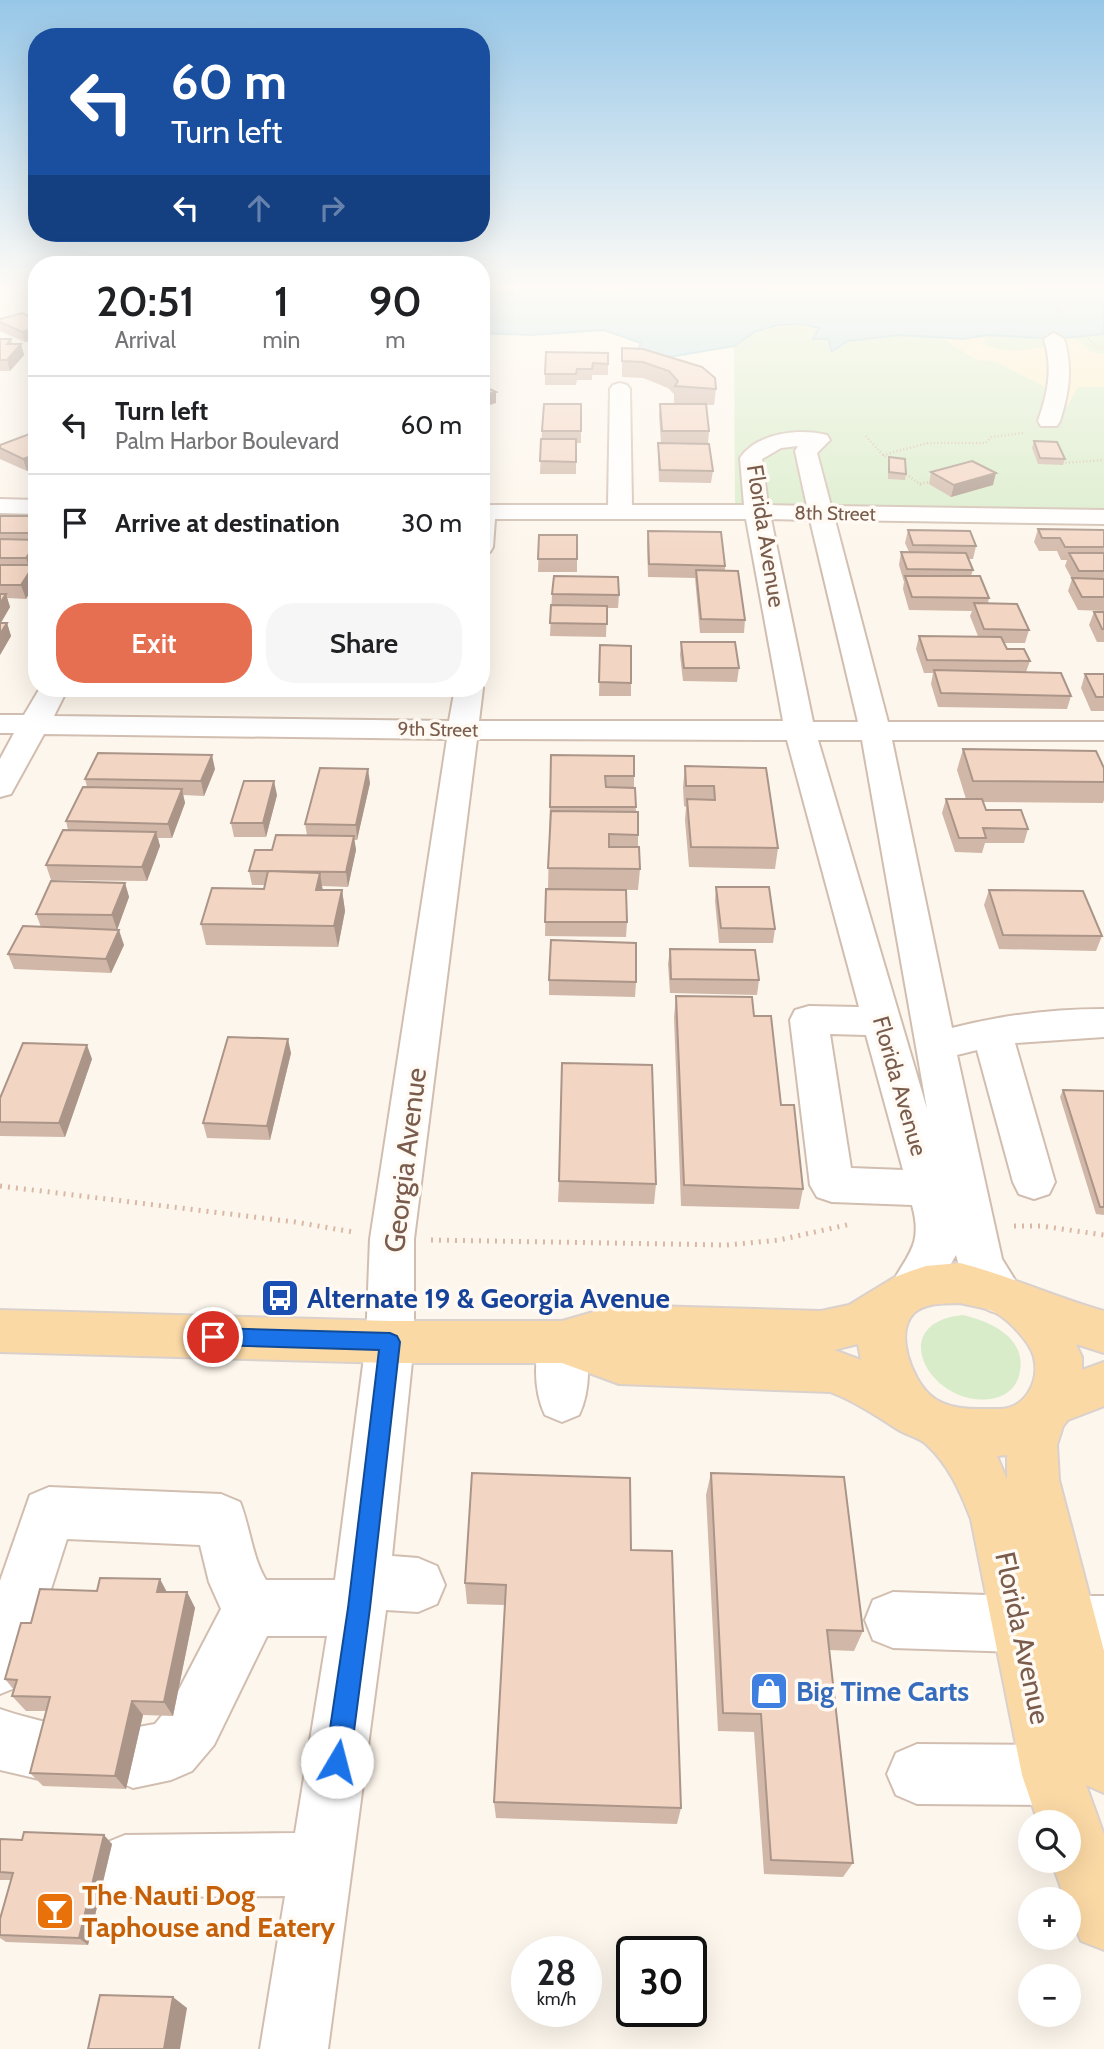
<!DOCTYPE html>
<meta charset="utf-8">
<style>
body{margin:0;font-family:Cabin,sans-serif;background:#f6f6f6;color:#202124;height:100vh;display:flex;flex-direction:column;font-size:26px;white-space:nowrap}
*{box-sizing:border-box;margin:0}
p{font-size:23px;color:#757577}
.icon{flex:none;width:38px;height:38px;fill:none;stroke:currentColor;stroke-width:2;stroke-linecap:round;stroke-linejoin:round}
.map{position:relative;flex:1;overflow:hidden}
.drawer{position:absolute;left:28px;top:256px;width:462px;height:441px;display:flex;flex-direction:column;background:#fff;border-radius:28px;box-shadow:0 7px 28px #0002}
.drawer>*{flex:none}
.top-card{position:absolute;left:28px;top:28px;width:462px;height:214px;border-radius:28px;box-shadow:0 7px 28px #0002;background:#1a4fa0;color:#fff;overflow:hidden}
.controls{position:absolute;left:1018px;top:1810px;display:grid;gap:14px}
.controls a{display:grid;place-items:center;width:63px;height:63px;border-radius:50%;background:#fff;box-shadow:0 7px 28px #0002;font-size:35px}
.speed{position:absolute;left:511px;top:1936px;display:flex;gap:14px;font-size:35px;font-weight:700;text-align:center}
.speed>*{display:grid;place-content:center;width:91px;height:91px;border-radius:50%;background:#fff;box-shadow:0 7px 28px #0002;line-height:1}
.speed small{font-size:18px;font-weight:400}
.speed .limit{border:4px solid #111;border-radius:10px;background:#fff;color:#111}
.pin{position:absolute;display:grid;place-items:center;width:60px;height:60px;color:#fff;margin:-30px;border:4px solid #fff;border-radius:50%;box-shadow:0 2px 7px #0007}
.me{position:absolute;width:77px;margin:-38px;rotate:8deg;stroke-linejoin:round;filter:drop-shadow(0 0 5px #0008)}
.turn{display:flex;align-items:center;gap:24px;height:147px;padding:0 28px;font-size:32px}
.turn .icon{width:91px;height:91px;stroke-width:2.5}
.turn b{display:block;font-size:49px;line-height:60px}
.lanes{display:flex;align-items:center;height:66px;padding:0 28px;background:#0003;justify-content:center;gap:35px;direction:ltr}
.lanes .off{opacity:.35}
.eta{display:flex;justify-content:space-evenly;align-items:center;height:119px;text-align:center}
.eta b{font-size:42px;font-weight:600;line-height:49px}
.cta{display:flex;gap:14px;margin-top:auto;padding:14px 28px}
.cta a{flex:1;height:80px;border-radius:28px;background:#e76f51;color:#fff;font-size:28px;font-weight:600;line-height:80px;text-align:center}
.cta a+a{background:#f6f6f6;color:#202124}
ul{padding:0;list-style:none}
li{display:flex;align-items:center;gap:21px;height:98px;padding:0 28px;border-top:2px solid #e0e0e0}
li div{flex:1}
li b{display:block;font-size:26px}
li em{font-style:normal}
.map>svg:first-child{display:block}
</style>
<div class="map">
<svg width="1104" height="2049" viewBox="0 0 1104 2049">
<rect width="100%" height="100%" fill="#fdf6ec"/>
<g fill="#d8ecc9">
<path d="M802,324c17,4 24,9 30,26l16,-9 51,-6 64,4 26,-4 65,4 50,-5v178l-274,-2 -95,-7 -1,-157 22,-15z"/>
<path d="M963,1315c31,7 68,26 55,64 -4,10 -13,17 -23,19 -61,14 -114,-75 -32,-83z"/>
</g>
<path fill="#fcefc7" d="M989,335l-6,7c15,14 53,7 72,2l-1,-5 19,-3 19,16 12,2v33h-26l-10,18h-13l-4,-15 -55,-28 -21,-3 -35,-22 23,2z"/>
<polygon fill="#bfe3e8" stroke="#a5d3da" stroke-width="2" points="481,287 1104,287 1104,334 1054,339 989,335 963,339 899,335 848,341 832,351 828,339 813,339 819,328 802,324 779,325 756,331 734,346 657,359 637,352 641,343 604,330 530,335 481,333"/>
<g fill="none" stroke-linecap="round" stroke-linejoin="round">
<defs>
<g id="minor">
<path d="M1054,333l10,6c9,30 5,53 -4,82l-3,5h-16l-3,-5c10,-29 15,-52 6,-82z"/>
<path d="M620,383l7,2 3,4 2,116h112l-4,-47c17,-25 59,-30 87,-23l3,5 -13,13 14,53 273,4v14l-269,-4 53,202h216v18h-212l60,288c50,-13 100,-19 152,-19v28l-89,6 40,139 -6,12 -15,5 -15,-5 -6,-12 -36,-132 -20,5 45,204 21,34 -7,14c-4,2 -12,6 -16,6 -25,-1 -39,-38 -44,-58l-29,50 -16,6 -16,-6 -7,-14c17,-36 36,-43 24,-86l-80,-3 -15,-5 -7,-12 -20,-165 5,-10 14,-4 50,1 -72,-267 -310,-1 -63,500v103l-22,214 26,2 19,8 8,19 -8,19 -19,8 -32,-2 -58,439h-68l25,-153 -160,1 -22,-9 -9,-22 9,-22 22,-9 170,-2 32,-197h-60l-53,109 -22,26 -21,9 -38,8 -21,-9 -9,-21 9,-21 21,-9 22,-4 17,-21 49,-94 -12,-27 -9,-37 -133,-6 -47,147 -20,8v-113l30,-86 19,-8 172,7 19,8c10,25 12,55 26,78h69l31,-238 4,-103 77,-500 -403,-5 -33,60 -11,3v-38l14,-26h-14v-18h24l16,-27h28l-14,28 395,5 6,-33h26v-3l2,3 -4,33h304l-37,-202h-251l-2,28 -3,5 -9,2v-49h127l2,-116 3,-4zM798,446l-3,5 12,55 -39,-1 -6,-46 19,-11zM771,519l39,1 48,202h-45zM818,740h44l65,369zM830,1034l36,1 37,135 -52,-2z"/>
<polygon points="0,499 37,500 37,514 0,513"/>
<path d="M562,1321l17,6c12,25 12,63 0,88l-17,7 -17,-7c-12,-25 -12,-63 0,-88z"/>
<polygon points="893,1592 1019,1596 1039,1604 1045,1620 1051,1604 1071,1596 1104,1596 1104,1652 1071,1652 1051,1644 1045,1628 1039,1644 1019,1652 893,1648 873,1640 865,1620 873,1600"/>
<path d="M0,1709c24,9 49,12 73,22l9,21 -9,21 -21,9 -52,-12z"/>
<polygon points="917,1744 1052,1745 1073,1754 1082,1775 1073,1796 1052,1805 917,1804 896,1795 887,1774 896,1753"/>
</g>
<path id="major" d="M960,1263c50,13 95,34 144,48v42l-28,-9 6,13v13l22,-8v44l-36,14 -5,6 -6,19 2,35 45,171v142l-18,-8 18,50v115l-23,-9 -12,-31v-11h-4l-14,-39h18v-38h-31l-16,-47 -51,-256c-11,-28 -22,-54 -45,-75 -8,-7 -20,-9 -29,-15 -22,-14 -43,-28 -67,-37l-211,-8 -57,-21h-172l-390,-11v-42l390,11h172l56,-16 203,6 28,-6 46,-28 16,-6 15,-5zM960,1303c11,3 26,4 36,10 13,7 34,29 38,44 6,25 -9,53 -37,52 -21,0 -50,2 -67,-14 -18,-16 -36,-62 -16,-82 12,-11 31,-9 46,-10zM858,1344l3,16 -27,-10zM1007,1455v25l-10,-24z"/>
</defs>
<use href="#minor" stroke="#d1beb0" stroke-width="4"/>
<use href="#major" stroke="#dad1cd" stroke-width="4"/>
<g stroke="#d9b8a5" stroke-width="2.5" stroke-dasharray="1 2.5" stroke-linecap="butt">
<polyline points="1051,304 1066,318"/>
<polyline points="1083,334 1098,348 1104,348"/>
<polyline points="866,436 883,455 894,460"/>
<polyline points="883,455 928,443 986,443 991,437 1023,433"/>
<polyline points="1062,463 1104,460"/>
<polyline points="906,474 921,485"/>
<polyline points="920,484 933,481"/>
</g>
<g stroke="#d9b8a5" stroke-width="5" stroke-dasharray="2 6" stroke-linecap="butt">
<polyline points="0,1186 295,1222 353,1232"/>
<polyline points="1014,1226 1041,1226 1104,1235"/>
<polyline points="431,1240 726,1245 779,1240 851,1224"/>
</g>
<use href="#minor" fill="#fff" fill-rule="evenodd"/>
<use href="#major" fill="#fbd9a5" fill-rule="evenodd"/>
</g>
<g fill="#d1b7a8">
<polygon points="594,287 613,287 613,291 601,292"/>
<polygon points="22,313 25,342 0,331 0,319"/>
<polygon points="0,339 11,339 13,344 21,344 24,355 10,371 0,371"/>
<polygon points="622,348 716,389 714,405 706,405 709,431 708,443 661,443 659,416 660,404 691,404 674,403 674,394 668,388 643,378 622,377"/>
<polygon points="608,353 608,375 592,375 592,380 577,380 576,385 545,385 545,374"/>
<polygon points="481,362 488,363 488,374 487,382 481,381"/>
<polygon points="581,404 581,443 576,443 576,474 540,474 542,431"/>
<polygon points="37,435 27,471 0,459 0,445"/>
<polygon points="1034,441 1065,459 1063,465 1038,464 1032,448"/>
<polygon points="658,443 713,471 711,483 659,482 658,455"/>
<polygon points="889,457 906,474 905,480 888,479 888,463"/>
<polygon points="931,472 993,485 951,497 929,484"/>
<polygon points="0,516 37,516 37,561 34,566 37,580 26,599 7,598 10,607 1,623 7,623 11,636 0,655"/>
<polygon points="1038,529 1104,530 1104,611 1078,610 1068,591 1072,579 1065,566 1067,560 1061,560 1057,551 1039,551 1034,542"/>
<polygon points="908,530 976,546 973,559 968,559 973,570 971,576 989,598 988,603 1029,630 1025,643 1004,643 1007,649 1030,661 1026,672 1071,696 1067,709 938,707 931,684 933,673 924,673 916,649 919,636 978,636 970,616 972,611 909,610 903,589 904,582 899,565 901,552 909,552 905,543"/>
<polygon points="648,531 725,566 725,571 745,620 744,633 700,633 695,578 648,577 647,544"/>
<polygon points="539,535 577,535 577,572 538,572"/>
<polygon points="552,594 619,595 618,608 607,608 606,637 550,636"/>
<polygon points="1094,612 1104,612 1104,642 1097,642 1089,625"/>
<polygon points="681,642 739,668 737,682 683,681 680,655"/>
<polygon points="600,645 631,683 631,696 599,696"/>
<polygon points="1085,674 1104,674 1104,711 1091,711 1081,688"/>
<polygon points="126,688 214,688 210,697 128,695"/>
<polygon points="963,749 1104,768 1104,800 1103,803 983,802 986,810 1028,829 1024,843 985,843 982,853 955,852 942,813 946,799 966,799 957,770"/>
<polygon points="551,755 634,776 634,788 638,835 638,847 640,869 638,890 548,889"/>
<polygon points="685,766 766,768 778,848 775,869 689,867 685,820 686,807 684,806 683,787"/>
<polygon points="215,769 204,796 183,795 185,803 172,838 158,838 160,846 147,881 51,880 46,865 68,830 66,821 87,787 85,779"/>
<polygon points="370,783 357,840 354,840 356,850 348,887 322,886 323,890 342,890 345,911 338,947 206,945 201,924 264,889 265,885 252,885 249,871 272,850 307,835 305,824"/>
<polygon points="277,795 266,837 234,837 231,823"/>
<polygon points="125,883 129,897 117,930 94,929 124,945 111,973 14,969 8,954 41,927 36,914"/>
<polygon points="716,887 775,929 773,943 719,943 715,901"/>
<polygon points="546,889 627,922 626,937 545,936"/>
<polygon points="989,890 1102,936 1096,951 999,949 984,905"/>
<polygon points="670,949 759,980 757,995 670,993 668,964"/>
<polygon points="549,980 636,982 635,997 549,995"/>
<polygon points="676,996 754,1016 781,1105 803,1189 799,1209 681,1206 674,1017"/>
<polygon points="291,1053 270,1140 207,1138 203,1123"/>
<polygon points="92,1059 65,1137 0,1136 0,1098"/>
<polygon points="1063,1090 1104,1091 1104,1215 1096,1214 1060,1097"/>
<polygon points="559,1181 656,1184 654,1204 558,1202"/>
<polygon points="711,1473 863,1631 854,1651 829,1650 853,1863 843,1877 764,1874 754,1732 718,1731 706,1495"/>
<polygon points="631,1550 681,1808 677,1824 496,1818 494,1802 505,1605 467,1604 465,1583"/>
<polygon points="167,1592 187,1592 195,1608 173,1716 143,1715 126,1789 43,1786 30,1773 47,1711 26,1711 12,1696 14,1690 5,1679 31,1623"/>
<polygon points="0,1839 112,1844 88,1945 6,1942 0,1938 0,1919 11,1880 0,1880"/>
</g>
<g fill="#aa9588">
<polygon points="602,287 613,287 613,291 601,292"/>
<polygon points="37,327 37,339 25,342 22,332"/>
<polygon points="21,344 24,355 10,371 7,360"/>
<polygon points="496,392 496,403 481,408 481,396"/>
<polygon points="37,454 37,467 27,471 23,459"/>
<polygon points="996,473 993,485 951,497 954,485"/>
<polygon points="37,542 37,561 34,566 37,580 26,599 21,585 30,571 26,558"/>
<polygon points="6,594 10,607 0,624 0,603"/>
<polygon points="7,623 11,636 0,655 0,634"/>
<polygon points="208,688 214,688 210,697"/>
<polygon points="212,755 215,769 204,796 201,781"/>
<polygon points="368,769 370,783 357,840 356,825"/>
<polygon points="274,781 277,795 266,837 263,823"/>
<polygon points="182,789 185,803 172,838 168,824"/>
<polygon points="156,832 160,846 147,881 142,867"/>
<polygon points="354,836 356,850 348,887 346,872"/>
<polygon points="320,873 323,893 316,890"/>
<polygon points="125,883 129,897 117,930 112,915"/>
<polygon points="342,890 345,911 338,947 334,926"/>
<polygon points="119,930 124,945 111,973 106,959"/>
<polygon points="288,1039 291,1053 270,1140 267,1126"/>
<polygon points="87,1045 92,1059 65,1137 59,1123"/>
<polygon points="160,1579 169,1596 157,1592"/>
<polygon points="187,1592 195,1608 173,1716 164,1702"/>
<polygon points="132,1701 143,1715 126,1789 115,1776"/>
<polygon points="104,1835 112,1844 88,1945 79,1938"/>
<polygon points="173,1997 187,2008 180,2049 164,2049"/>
</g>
<g fill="#f3d5c3" stroke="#aa9588" stroke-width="2">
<polygon points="22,313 37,320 37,327 22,332 0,322 0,319"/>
<polygon points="0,339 11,339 7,344 21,344 7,360 0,360"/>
<polygon points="622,348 643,349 702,367 715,378 716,389 675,386 678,381 669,371 643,362 622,361"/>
<polygon points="546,352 608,353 608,364 593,363 592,369 577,369 576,374 545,374"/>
<polygon points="481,362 488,363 486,370 481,370"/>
<polygon points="481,385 496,392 481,396"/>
<polygon points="544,404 581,404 581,431 542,431"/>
<polygon points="660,404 706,404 709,431 662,431"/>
<polygon points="32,433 37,435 37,454 23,459 0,448 0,445"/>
<polygon points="541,439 576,439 576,462 540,461"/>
<polygon points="1034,441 1057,442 1065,459 1040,458"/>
<polygon points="658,443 709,444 713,471 660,470"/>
<polygon points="889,457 905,459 906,474 889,472"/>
<polygon points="972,461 996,473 954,485 931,472"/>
<rect x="0" y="516" width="37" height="17"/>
<polygon points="1038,529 1104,530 1104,547 1065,547 1060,538 1042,538"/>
<polygon points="908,530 970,531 976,546 913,545"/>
<polygon points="648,531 721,532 725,566 649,564"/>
<polygon points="539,535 577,535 577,559 538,559"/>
<polygon points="0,539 37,540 37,542 26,558 0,558"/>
<polygon points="901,552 966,553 973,570 907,569"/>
<polygon points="1069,553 1104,553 1104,571 1079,571"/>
<polygon points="0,565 34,565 21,585 0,585"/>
<polygon points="696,570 738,571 745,620 701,619"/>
<polygon points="554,576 618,577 619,595 552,594"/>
<polygon points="905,576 980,576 989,598 912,597"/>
<polygon points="1072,578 1104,579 1104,597 1082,597"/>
<polygon points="0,594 6,594 0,603"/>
<polygon points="974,603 1017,604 1029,630 984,629"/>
<polygon points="551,605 607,606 607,624 550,623"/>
<polygon points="1094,612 1104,612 1104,629 1102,629"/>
<polygon points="0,623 7,623 0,634"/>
<polygon points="919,636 1001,637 1007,649 1024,649 1030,661 927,660"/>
<polygon points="681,642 735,642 739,668 684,668"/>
<polygon points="600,645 631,646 631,683 599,682"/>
<polygon points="934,670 1061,673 1071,696 941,693"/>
<polygon points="1085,674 1104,674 1104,697 1096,697"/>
<polygon points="963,749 1096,751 1104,768 1104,782 973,781"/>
<polygon points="98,753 212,755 201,781 85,779"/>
<polygon points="551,755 634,756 634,776 605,776 606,787 635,788 636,807 550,807"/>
<polygon points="685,766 766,768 778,848 691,847 687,799 715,800 714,786 686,786"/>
<polygon points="320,768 368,769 356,825 305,824"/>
<polygon points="244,781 274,781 263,823 231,823"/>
<polygon points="83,787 182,789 168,824 66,821"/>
<polygon points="946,799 982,799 986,810 1021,810 1028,829 983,828 986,838 959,838"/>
<polygon points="551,811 638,812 638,835 609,834 609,847 639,847 640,869 548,868"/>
<polygon points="63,830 156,832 142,867 46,865"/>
<polygon points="276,835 354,836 346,872 249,871 255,850 272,850"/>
<polygon points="268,871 320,873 316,890 342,890 334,926 201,924 212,888 264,889"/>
<polygon points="51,881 125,883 112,915 36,914"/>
<polygon points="716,887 769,887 775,929 721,928"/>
<polygon points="546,889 626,890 627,922 545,922"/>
<polygon points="989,890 1083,891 1102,936 1003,935"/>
<polygon points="23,926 119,930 106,959 8,954"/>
<polygon points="551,940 636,943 636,982 549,980"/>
<polygon points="670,949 755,950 759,980 671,979"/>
<polygon points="676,996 752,997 754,1016 771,1016 781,1105 794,1105 803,1189 684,1185"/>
<polygon points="228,1037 288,1039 267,1126 203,1123"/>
<polygon points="23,1043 87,1045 59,1123 0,1122 0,1098"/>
<polygon points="562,1063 652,1065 656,1184 559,1181"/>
<polygon points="1063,1090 1104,1091 1104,1207 1100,1207"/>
<polygon points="472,1473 630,1478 631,1550 672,1551 681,1808 494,1802 506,1585 465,1583"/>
<polygon points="711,1473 844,1477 863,1631 827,1630 853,1863 771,1860 761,1714 723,1713"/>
<polygon points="100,1578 160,1579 157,1592 187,1592 164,1702 132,1701 115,1776 30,1773 50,1697 12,1696 17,1680 5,1679 21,1623 31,1623 40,1589 97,1591"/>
<polygon points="24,1832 104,1835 79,1938 0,1935 0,1919 13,1873 0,1872 0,1839 22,1840"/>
<polygon points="100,1995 173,1997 164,2049 88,2049"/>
</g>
<linearGradient id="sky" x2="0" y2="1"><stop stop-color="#97c7e8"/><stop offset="0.5" stop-color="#fefbf6"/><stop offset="1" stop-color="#fefbf6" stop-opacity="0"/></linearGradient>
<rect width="1104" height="574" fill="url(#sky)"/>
<polygon fill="#1a73e8" stroke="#114b97" stroke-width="2" points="213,1328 390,1333 397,1336 400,1342 370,1608 350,1762 346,1770 337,1774 329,1770 325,1762 348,1608 379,1350 213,1345 206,1343 203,1337 206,1331"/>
<defs>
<symbol id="bus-square" viewBox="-11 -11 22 22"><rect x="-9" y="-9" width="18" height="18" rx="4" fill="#1a4fb4" stroke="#fffaf3"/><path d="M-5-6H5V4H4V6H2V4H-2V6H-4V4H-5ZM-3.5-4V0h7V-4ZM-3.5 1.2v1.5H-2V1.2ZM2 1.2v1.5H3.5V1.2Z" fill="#fff"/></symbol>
<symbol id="shop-square" viewBox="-11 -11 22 22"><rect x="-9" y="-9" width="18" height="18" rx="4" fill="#3f7fe0" stroke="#fffaf3"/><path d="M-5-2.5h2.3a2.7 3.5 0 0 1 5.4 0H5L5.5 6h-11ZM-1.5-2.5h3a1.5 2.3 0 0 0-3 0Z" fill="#fff"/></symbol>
<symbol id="bar-square" viewBox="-11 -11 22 22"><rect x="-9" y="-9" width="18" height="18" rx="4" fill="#e8710a" stroke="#fffaf3"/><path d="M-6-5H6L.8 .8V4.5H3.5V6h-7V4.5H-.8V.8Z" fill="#fff"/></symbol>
</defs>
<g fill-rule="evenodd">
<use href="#bus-square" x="258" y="1276" width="44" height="44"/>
<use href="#shop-square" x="747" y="1669" width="44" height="44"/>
<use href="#bar-square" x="33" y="1889" width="44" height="44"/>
</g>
<g text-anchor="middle" stroke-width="7" stroke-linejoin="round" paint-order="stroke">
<g font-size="19" fill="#7a5c4d" stroke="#fffaf3">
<text transform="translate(835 513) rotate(1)" y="7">8th Street</text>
<text transform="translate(438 729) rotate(1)" y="7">9th Street</text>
</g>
<g font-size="23" fill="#7a5c4d" stroke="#fffaf3">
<text transform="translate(766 536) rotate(81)" y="8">Florida Avenue</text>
<text transform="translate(900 1086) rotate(74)" y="8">Florida Avenue</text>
</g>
<g font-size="28" fill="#7a5c4d" stroke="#fffaf3">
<text transform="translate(405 1160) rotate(-83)" y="10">Georgia Avenue</text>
<text transform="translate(1023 1638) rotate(78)" y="10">Florida Avenue</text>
</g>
<g font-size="28" font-weight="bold" fill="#164399" stroke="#fffaf3" text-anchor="start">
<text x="307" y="1308">Alternate 19 &amp; Georgia Avenue</text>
</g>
<g font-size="28" font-weight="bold" fill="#366cbe" stroke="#fffaf3" text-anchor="start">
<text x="796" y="1701">Big Time Carts</text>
</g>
<g font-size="28" font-weight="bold" fill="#c56008" stroke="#fffaf3" text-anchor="start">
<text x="82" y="1905">The Nauti Dog<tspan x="82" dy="32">Taphouse and Eatery</tspan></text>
</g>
</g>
</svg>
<div class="controls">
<a><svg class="icon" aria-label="search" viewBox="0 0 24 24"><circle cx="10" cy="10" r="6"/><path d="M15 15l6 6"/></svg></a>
<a>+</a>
<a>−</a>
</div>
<div class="speed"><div>28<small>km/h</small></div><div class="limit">30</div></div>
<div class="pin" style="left:213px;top:1337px;background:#d93025"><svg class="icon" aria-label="arrive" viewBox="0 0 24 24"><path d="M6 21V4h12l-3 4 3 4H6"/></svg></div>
<svg class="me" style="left:337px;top:1762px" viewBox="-20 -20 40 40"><circle r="19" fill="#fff"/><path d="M0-13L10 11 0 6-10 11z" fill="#1a73e8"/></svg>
<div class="top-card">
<div class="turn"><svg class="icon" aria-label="left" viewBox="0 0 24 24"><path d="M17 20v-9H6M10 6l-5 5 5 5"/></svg><div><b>60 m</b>Turn left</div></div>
<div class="lanes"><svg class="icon" aria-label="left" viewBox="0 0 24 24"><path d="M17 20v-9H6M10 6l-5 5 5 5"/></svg><svg class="icon off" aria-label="ahead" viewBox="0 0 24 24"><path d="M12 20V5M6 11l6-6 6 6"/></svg><svg class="icon off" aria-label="right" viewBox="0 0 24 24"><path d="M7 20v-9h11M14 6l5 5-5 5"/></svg></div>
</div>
<section class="drawer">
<div class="eta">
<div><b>20:51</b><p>Arrival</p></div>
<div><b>1</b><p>min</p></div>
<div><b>90</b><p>m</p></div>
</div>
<ul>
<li><svg class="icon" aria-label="left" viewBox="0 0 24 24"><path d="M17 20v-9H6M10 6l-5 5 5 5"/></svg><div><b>Turn left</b><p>Palm Harbor Boulevard</p></div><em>60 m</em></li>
<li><svg class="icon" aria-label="arrive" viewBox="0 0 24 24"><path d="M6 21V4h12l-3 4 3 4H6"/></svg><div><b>Arrive at destination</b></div><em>30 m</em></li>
</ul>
<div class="cta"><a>Exit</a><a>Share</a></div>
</section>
</div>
